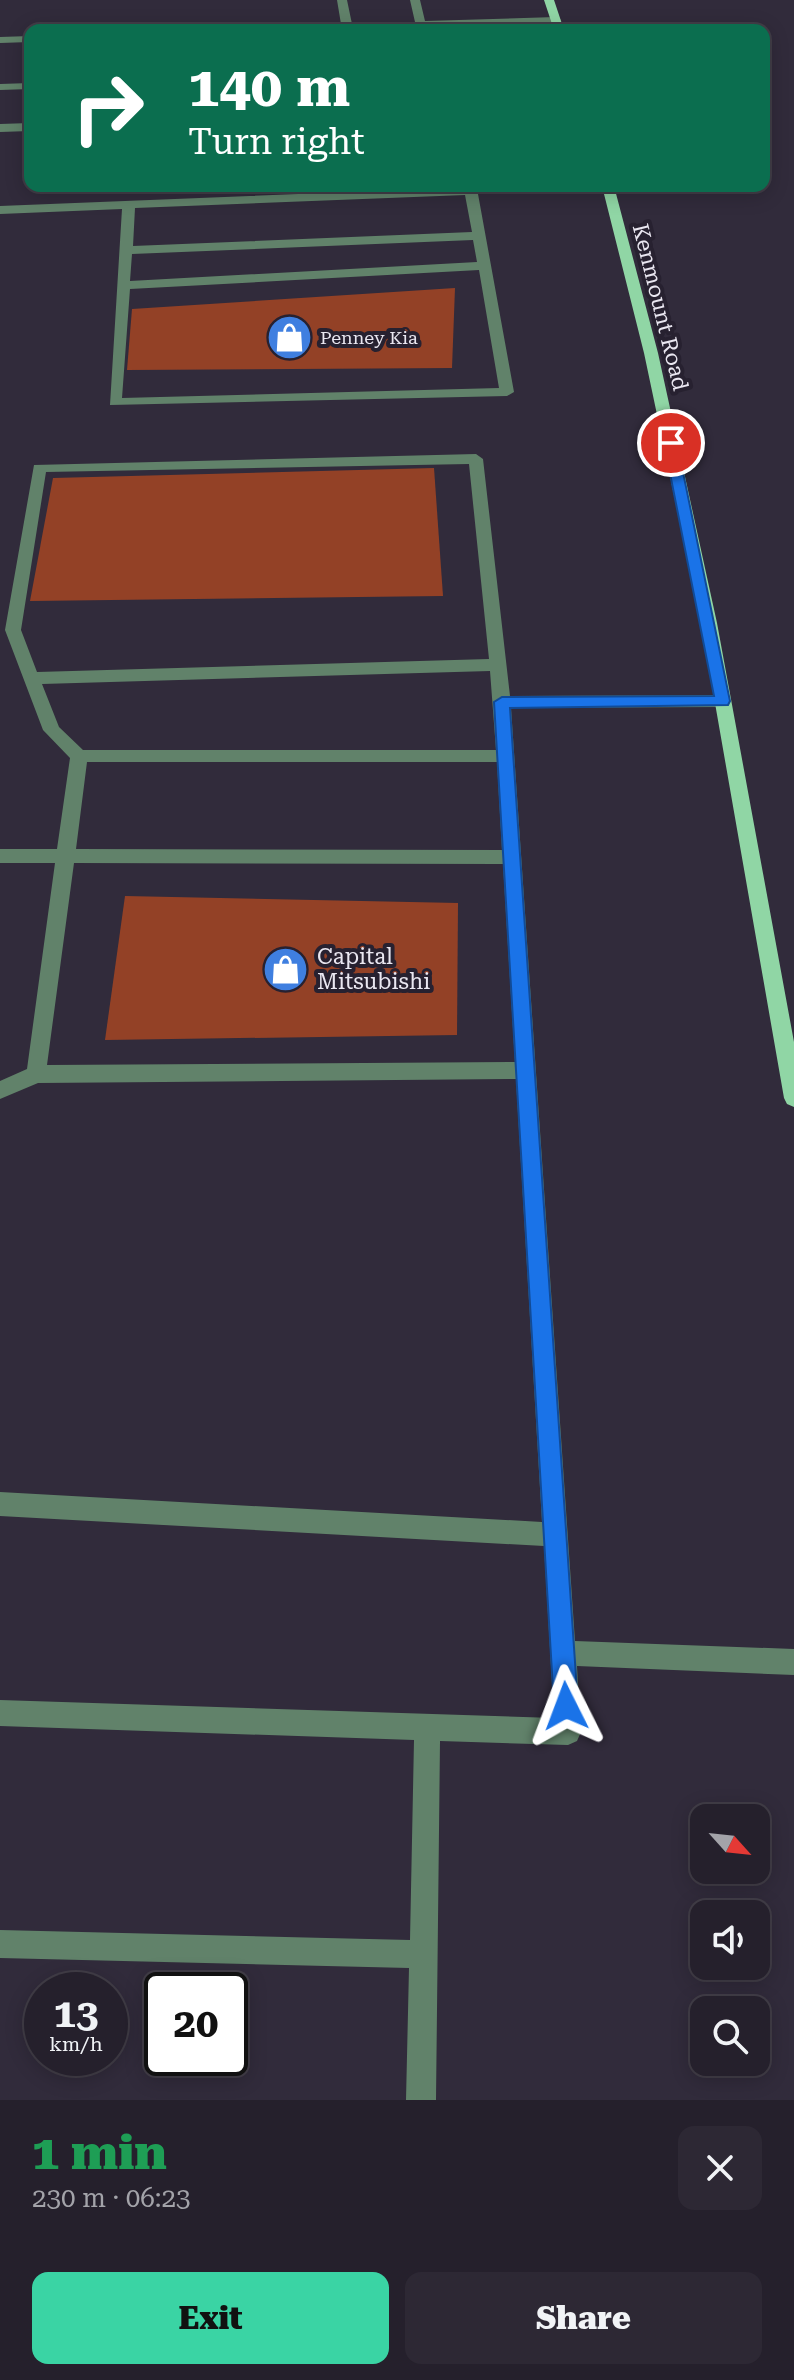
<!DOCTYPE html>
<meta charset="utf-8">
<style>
body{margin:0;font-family:"Roboto Serif",serif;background:#2d2834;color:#f1f3f6;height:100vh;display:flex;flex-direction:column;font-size:30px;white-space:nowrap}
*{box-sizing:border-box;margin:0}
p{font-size:26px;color:#a3a3a9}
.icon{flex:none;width:44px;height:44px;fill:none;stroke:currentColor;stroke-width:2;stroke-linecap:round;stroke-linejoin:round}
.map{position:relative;height:2100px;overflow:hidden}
.sheet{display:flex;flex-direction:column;background:#25202c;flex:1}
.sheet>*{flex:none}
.banner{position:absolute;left:24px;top:24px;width:746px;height:168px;border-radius:16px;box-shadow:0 4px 20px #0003,0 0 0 2px #423e48;background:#0b6e4f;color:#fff;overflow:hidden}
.needle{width:52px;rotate:117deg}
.buttons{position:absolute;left:690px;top:1804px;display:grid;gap:16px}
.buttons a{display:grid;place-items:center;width:80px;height:80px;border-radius:16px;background:#25202c;box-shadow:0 4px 20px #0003,0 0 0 2px #423e48;font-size:40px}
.speed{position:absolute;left:24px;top:1972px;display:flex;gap:16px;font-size:40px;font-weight:700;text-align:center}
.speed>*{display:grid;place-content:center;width:104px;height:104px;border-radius:50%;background:#25202c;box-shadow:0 4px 20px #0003,0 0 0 2px #423e48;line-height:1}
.speed small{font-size:20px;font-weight:400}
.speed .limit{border:4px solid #111;border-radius:12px;background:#fff;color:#111}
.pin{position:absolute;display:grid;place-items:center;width:68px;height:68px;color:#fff;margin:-34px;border:4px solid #fff;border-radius:50%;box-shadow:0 2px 8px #0007}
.me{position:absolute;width:88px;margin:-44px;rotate:357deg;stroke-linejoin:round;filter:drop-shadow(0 0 6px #0008)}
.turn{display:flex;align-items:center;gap:28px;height:168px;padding:0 32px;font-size:36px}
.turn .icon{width:104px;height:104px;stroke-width:2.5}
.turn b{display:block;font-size:56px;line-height:68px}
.round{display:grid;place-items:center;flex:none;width:84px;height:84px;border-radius:16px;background:#2d2834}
.overview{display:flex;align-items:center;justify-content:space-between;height:136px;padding:0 32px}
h1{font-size:48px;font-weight:800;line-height:60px;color:#1e9e55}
.button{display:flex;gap:16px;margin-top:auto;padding:16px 32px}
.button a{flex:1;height:92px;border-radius:16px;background:#3ad4a4;color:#111;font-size:32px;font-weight:800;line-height:92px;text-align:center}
.button a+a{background:#2d2834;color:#f1f3f6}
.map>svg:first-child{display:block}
</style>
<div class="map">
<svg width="794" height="2100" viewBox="0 0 794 2100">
<rect width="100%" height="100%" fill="#312b3b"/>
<g fill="#934126">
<polygon points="455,288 452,368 127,370 132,309"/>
<polygon points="434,468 443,596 30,601 53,478"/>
<polygon points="125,896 458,903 457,1035 105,1040"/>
</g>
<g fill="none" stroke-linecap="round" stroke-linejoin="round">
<g fill="#61826a" fill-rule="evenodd">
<polygon points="337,0 347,0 352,24 415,22 410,0 420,0 425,21 556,17 561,20 556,23 427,30 271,30 276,27 341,24"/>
<polygon points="30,36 30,42 0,43 0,37"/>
<polygon points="30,83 30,89 0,90 0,84"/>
<polygon points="30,123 30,131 0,132 0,124"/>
<path d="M500,186h96l-6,4 -112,4 36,198 -7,4 -397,9 12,-196 -122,5v-8zM465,195l7,37 -339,14 2,-38zM473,240l4,22 -347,19 2,-27zM479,270l20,118 -377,10 8,-109z"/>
<path d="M476,454l7,5 27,237 213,-1 8,6 -8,6 -212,1 64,933 219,8v26l-217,-9 4,66 -4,9 -9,4 -128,-4 -4,359h-30l3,-132 -409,-10v-28l410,10 4,-200 -414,-14v-26l554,18 -10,-172 -544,-30v-24l542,30 -26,-443 -478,4 -38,16v-18l27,-12 28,-206h-55v-14h57l13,-91 -27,-28 -38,-100 29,-165zM469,464l20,195 -452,13 -16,-42 25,-158zM490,671l6,79h-413l-24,-23 -17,-43zM87,762h410l5,88 -426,-1zM74,863l429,1 12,198 -468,3z"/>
</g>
<g fill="#90d6a5" fill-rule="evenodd">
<polygon points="544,0 554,0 564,30 554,30"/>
<polygon points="602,186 614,186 658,353 717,623 794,1042 794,1107 787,1104 784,1098 701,623 644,353"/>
</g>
</g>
<polygon fill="#1a73e8" stroke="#114b97" stroke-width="2" points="671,439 677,443 730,701 728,705 510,708 578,1706 575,1714 566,1718 558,1714 554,1706 494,702 502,697 714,696 664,443"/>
<defs>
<symbol id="shop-disc" viewBox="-11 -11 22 22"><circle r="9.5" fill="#3f7fe0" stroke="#272130"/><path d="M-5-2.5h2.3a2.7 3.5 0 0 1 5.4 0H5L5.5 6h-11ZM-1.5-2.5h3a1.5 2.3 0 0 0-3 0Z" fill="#fff"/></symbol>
</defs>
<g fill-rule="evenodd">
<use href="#shop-disc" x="264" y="312" width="51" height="51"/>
<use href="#shop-disc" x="260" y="944" width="51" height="51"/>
</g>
<g text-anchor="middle" stroke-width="8" stroke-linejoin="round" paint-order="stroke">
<g font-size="18" fill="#eae7f1" stroke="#272130" text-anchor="start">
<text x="320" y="344">Penney Kia</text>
</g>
<g font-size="22" fill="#eae7f1" stroke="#272130">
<text transform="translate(661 307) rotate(76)" y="8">Kenmount Road</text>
</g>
<g font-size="22" fill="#eae7f1" stroke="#272130" text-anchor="start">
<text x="317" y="964">Capital<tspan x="317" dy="25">Mitsubishi</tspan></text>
</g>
</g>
</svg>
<div class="buttons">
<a><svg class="needle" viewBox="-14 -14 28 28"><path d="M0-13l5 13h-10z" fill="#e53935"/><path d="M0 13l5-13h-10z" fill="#a3a3a9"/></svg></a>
<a><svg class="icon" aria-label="sound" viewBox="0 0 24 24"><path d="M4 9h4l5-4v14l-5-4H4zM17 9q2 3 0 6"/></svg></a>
<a><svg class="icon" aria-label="search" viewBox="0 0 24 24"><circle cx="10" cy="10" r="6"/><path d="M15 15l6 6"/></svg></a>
</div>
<div class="speed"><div>13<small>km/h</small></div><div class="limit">20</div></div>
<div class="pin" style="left:671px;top:443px;background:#d93025"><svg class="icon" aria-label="arrive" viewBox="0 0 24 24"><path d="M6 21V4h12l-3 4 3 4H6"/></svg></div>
<svg class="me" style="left:566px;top:1706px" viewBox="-20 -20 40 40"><path d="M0-17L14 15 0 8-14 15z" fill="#1a73e8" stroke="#fff" stroke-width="4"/></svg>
<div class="banner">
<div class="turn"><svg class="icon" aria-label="right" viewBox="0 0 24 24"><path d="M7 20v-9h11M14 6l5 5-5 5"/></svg><div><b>140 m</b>Turn right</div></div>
</div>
</div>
<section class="sheet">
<div class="overview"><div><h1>1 min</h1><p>230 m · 06:23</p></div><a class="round"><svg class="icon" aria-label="close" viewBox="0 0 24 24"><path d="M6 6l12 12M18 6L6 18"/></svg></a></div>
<div class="button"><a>Exit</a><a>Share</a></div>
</section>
